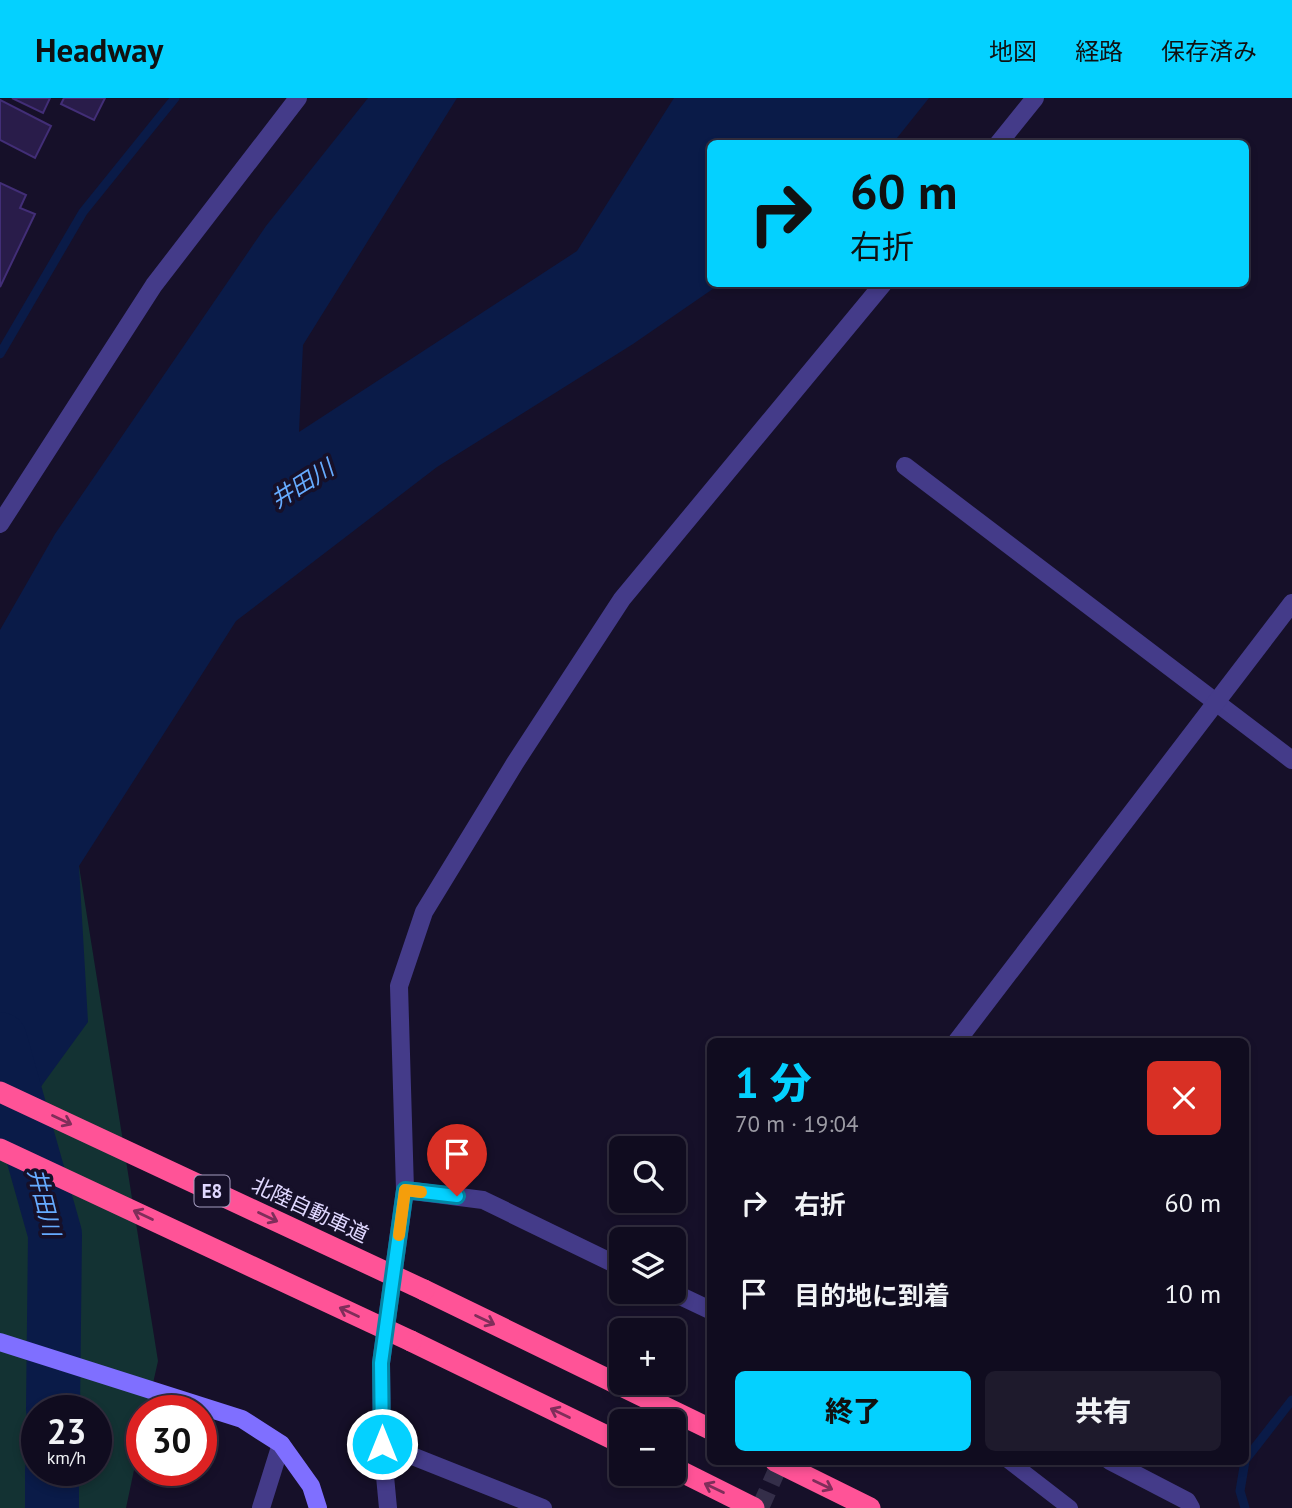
<!DOCTYPE html>
<html lang="ja">
<meta charset="utf-8">
<style>
body{margin:0;font-family:"PT Sans","Noto Sans JP",sans-serif;background:#1e1a2c;color:#f1f3f6;height:100vh;display:flex;flex-direction:column;font-size:26px;white-space:nowrap}
*{box-sizing:border-box;margin:0}
p{font-size:23px;color:#9c9ba4}
.icon{flex:none;width:38px;height:38px;fill:none;stroke:currentColor;stroke-width:2;stroke-linecap:round;stroke-linejoin:round}
.map{position:relative;flex:1;overflow:hidden}
.details{position:absolute;left:707px;top:940px;width:542px;height:427px;display:flex;flex-direction:column;background:#100c1f;border-radius:10px;box-shadow:0 4px 10px #0003,0 0 0 2px #302c3d}
.details>*{flex:none}
.banner{position:absolute;left:707px;top:42px;width:542px;height:147px;border-radius:10px;box-shadow:0 4px 10px #0003,0 0 0 2px #302c3d;background:#04d1ff;color:#111;overflow:hidden}
.buttons{position:absolute;left:609px;top:1038px;display:grid;gap:14px}
.buttons a{display:grid;place-items:center;width:77px;height:77px;border-radius:10px;background:#100c1f;box-shadow:0 4px 10px #0003,0 0 0 2px #302c3d;font-size:35px}
.speed{position:absolute;left:21px;top:1297px;display:flex;gap:14px;font-size:35px;font-weight:700;text-align:center}
.speed>*{display:grid;place-content:center;width:91px;height:91px;border-radius:50%;background:#100c1f;box-shadow:0 4px 10px #0003,0 0 0 2px #302c3d;line-height:1}
.speed small{font-size:18px;font-weight:400}
.speed .limit{border:10px solid #d22;background:#fff;color:#111}
.pin{position:absolute;display:grid;place-items:center;width:60px;height:60px;color:#fff;margin:-72px -30px;border-radius:50% 50% 50% 0;rotate:-45deg;box-shadow:0 0 7px #0007}
.pin .icon{rotate:45deg}
.me{position:absolute;width:77px;margin:-38px;rotate:0deg;stroke-linejoin:round;filter:drop-shadow(0 0 5px #0008)}
.turn{display:flex;align-items:center;gap:24px;height:147px;padding:0 28px;font-size:32px}
.turn .icon{width:91px;height:91px;stroke-width:2.5}
.turn b{display:block;font-size:49px;line-height:60px}
.round{display:grid;place-items:center;flex:none;width:74px;height:74px;border-radius:10px;background:#1e1a2c}
.headline{display:flex;align-items:center;justify-content:space-between;height:119px;padding:0 28px}
h1{font-size:42px;font-weight:800;line-height:52px;color:#04d1ff}
.button{display:flex;gap:14px;margin-top:auto;padding:14px 28px}
.button a{flex:1;height:80px;border-radius:10px;background:#04d1ff;color:#111;font-size:28px;font-weight:800;line-height:80px;text-align:center}
.button a+a{background:#1e1a2c;color:#f1f3f6}
ul{padding:0;list-style:none}
li{display:flex;align-items:center;gap:21px;height:91px;padding:0 28px}
li div{flex:1}
li b{display:block;font-size:26px}
li em{font-style:normal}
header{display:flex;align-items:center;gap:42px;box-sizing:border-box;height:98px;padding:0 35px;background:#04d1ff;color:#111}
header strong{font-size:33px}
nav{display:flex;gap:38px;margin-inline-start:auto;font-size:24px}
.map>svg:first-child{display:block}
</style>
<header>
<strong>Headway</strong>
<nav><a>地図</a><a>経路</a><a>保存済み</a></nav>
</header>
<div class="map">
<svg width="1292" height="1410" viewBox="0 0 1292 1410">
<rect width="100%" height="100%" fill="#161029"/>
<path fill="#133233" fill-rule="evenodd" d="M79,768l79,495 -11,49h-5v22l-16,76h-126v-432zM37,1312h59v60h-59z"/>
<polygon fill="#0a1b48" points="368,0 457,0 303,247 299,334 577,153 674,0 929,0 893,45 710,46 710,186 720,186 633,246 437,369 236,523 79,768 88,924 0,1045 0,532 55,436 266,128"/>
<g fill="none" stroke-linecap="round" stroke-linejoin="round">
<g stroke="#0a1b48" stroke-width="9">
<polyline points="0,256 83,114 175,0"/>
<polyline points="1246,1361 1292,1302"/>
<polyline points="1245,1410 1240,1393 1245,1363"/>
</g>
<g stroke="#0a1b48" stroke-width="54">
<polyline points="0,941 55,1136 53,1312"/>
<polyline points="52,1410 52,1372"/>
</g>
</g>
<g fill="#291c4a" stroke="#422e77" stroke-width="2">
<polygon points="12,0 50,0 43,15"/>
<polygon points="64,0 105,0 94,22 61,6"/>
<polygon points="0,2 51,28 35,60 0,42"/>
<polygon points="0,85 26,97 20,110 35,116 0,189"/>
</g>
<g fill="none" stroke-linecap="round" stroke-linejoin="round">
<polyline stroke="#342e49" stroke-width="18" stroke-dasharray="18 9" stroke-linecap="butt" points="760,1410 781,1363"/>
<polyline stroke="#443b89" stroke-width="16" points="1009,1363 1070,1410"/>
<g stroke="#443b89" stroke-width="18">
<polyline points="998,46 1035,0"/>
<polyline points="905,368 1292,662"/>
<polyline points="0,426 154,187 298,0"/>
<polyline points="957,943 1292,505"/>
<polyline points="405,1092 483,1102 621,1169"/>
<polyline points="672,1194 710,1212"/>
<polyline points="382,1346 543,1410"/>
<polyline points="1110,1363 1187,1403 1191,1410"/>
<polyline points="261,1410 281,1346"/>
<polyline points="388,1410 382,1346 381,1265 405,1092 399,888 424,814 515,665 622,501 883,186"/>
</g>
<polyline stroke="#7f6fff" stroke-width="18" points="0,1244 242,1321 281,1346 311,1388 318,1410"/>
<g stroke="#ff5397" stroke-width="21">
<polyline points="424,1192 710,1331"/>
<polyline points="411,1243 621,1345"/>
<polyline points="775,1363 870,1410"/>
<polyline points="674,1370 754,1410"/>
</g>
<g stroke="#ff5397" stroke-width="21">
<polyline points="0,994 424,1192"/>
<polyline points="0,1051 411,1243"/>
</g>
</g>
<defs><path id="oneway-shaft" d="M-6 0H5M1.5-3L5.5 0L1.5 3" fill="none" stroke-width="1.6" stroke-linecap="round" stroke-linejoin="round" transform="scale(1.75)"/></defs>
<g stroke="#7f2e5a">
<use href="#oneway-shaft" transform="translate(62 1022) rotate(25)"/>
<use href="#oneway-shaft" transform="translate(143 1117) rotate(-155)"/>
<use href="#oneway-shaft" transform="translate(268 1119) rotate(25)"/>
<use href="#oneway-shaft" transform="translate(349 1214) rotate(-155)"/>
<use href="#oneway-shaft" transform="translate(485 1222) rotate(26)"/>
<use href="#oneway-shaft" transform="translate(560 1315) rotate(-154)"/>
<use href="#oneway-shaft" transform="translate(823 1387) rotate(26)"/>
<use href="#oneway-shaft" transform="translate(714 1390) rotate(-154)"/>
</g>
<g fill="none" stroke-linecap="round" stroke-linejoin="round">
<defs>
<polyline id="route" points="382,1346 381,1265 405,1092 457,1098"/>
</defs>
<use href="#route" stroke="#0388a6" stroke-width="18"/>
<use href="#route" stroke="#04d1ff" stroke-width="12"/>
<polyline stroke="#f59e0b" stroke-width="12" points="399,1137 405,1092 421,1094"/>
</g>
<g text-anchor="middle" stroke-width="7" stroke-linejoin="round" paint-order="stroke">
<rect fill="#161029" stroke="#a39cbf" stroke-width="2" x="194.5" y="1077.5" width="35" height="31" rx="5"/>
<g font-size="19" font-weight="bold" fill="#e0d8ff">
<text x="212" y="1100">E8</text>
</g>
<g font-size="21" fill="#e0d8ff" stroke="#161029">
<text transform="translate(310 1112) rotate(25)" y="7">北陸自動車道</text>
</g>
<g font-size="23" font-style="italic" fill="#66abff" stroke="#161029">
<text transform="translate(302 386) rotate(-32)" y="8">井田川</text>
<text transform="translate(44 1104) rotate(76)" y="8">井田川</text>
</g>
</g>
</svg>
<div class="buttons">
<a><svg class="icon" aria-label="search" viewBox="0 0 24 24"><circle cx="10" cy="10" r="6"/><path d="M15 15l6 6"/></svg></a>
<a><svg class="icon" aria-label="layers" viewBox="0 0 24 24"><path d="M12 4l9 5-9 5-9-5zM3 14l9 5 9-5"/></svg></a>
<a>+</a>
<a>−</a>
</div>
<div class="speed"><div>23<small>km/h</small></div><div class="limit">30</div></div>
<div class="pin" style="left:457px;top:1098px;background:#d93025"><svg class="icon" aria-label="arrive" viewBox="0 0 24 24"><path d="M6 21V4h12l-3 4 3 4H6"/></svg></div>
<svg class="me" style="left:382px;top:1346px" viewBox="-20 -20 40 40"><circle r="17" fill="#04d1ff" stroke="#fff" stroke-width="3"/><path d="M0-11L8 9 0 5-8 9z" fill="#fff"/></svg>
<div class="banner">
<div class="turn"><svg class="icon" aria-label="right" viewBox="0 0 24 24"><path d="M7 20v-9h11M14 6l5 5-5 5"/></svg><div><b>60 m</b>右折</div></div>
</div>
<section class="details">
<div class="headline"><div><h1>1 分</h1><p>70 m · 19:04</p></div><a class="round" style="background:#d93025;color:#fff"><svg class="icon" aria-label="close" viewBox="0 0 24 24"><path d="M6 6l12 12M18 6L6 18"/></svg></a></div>
<ul>
<li><svg class="icon" aria-label="right" viewBox="0 0 24 24"><path d="M7 20v-9h11M14 6l5 5-5 5"/></svg><div><b>右折</b></div><em>60 m</em></li>
<li><svg class="icon" aria-label="arrive" viewBox="0 0 24 24"><path d="M6 21V4h12l-3 4 3 4H6"/></svg><div><b>目的地に到着</b></div><em>10 m</em></li>
</ul>
<div class="button"><a>終了</a><a>共有</a></div>
</section>
</div>
